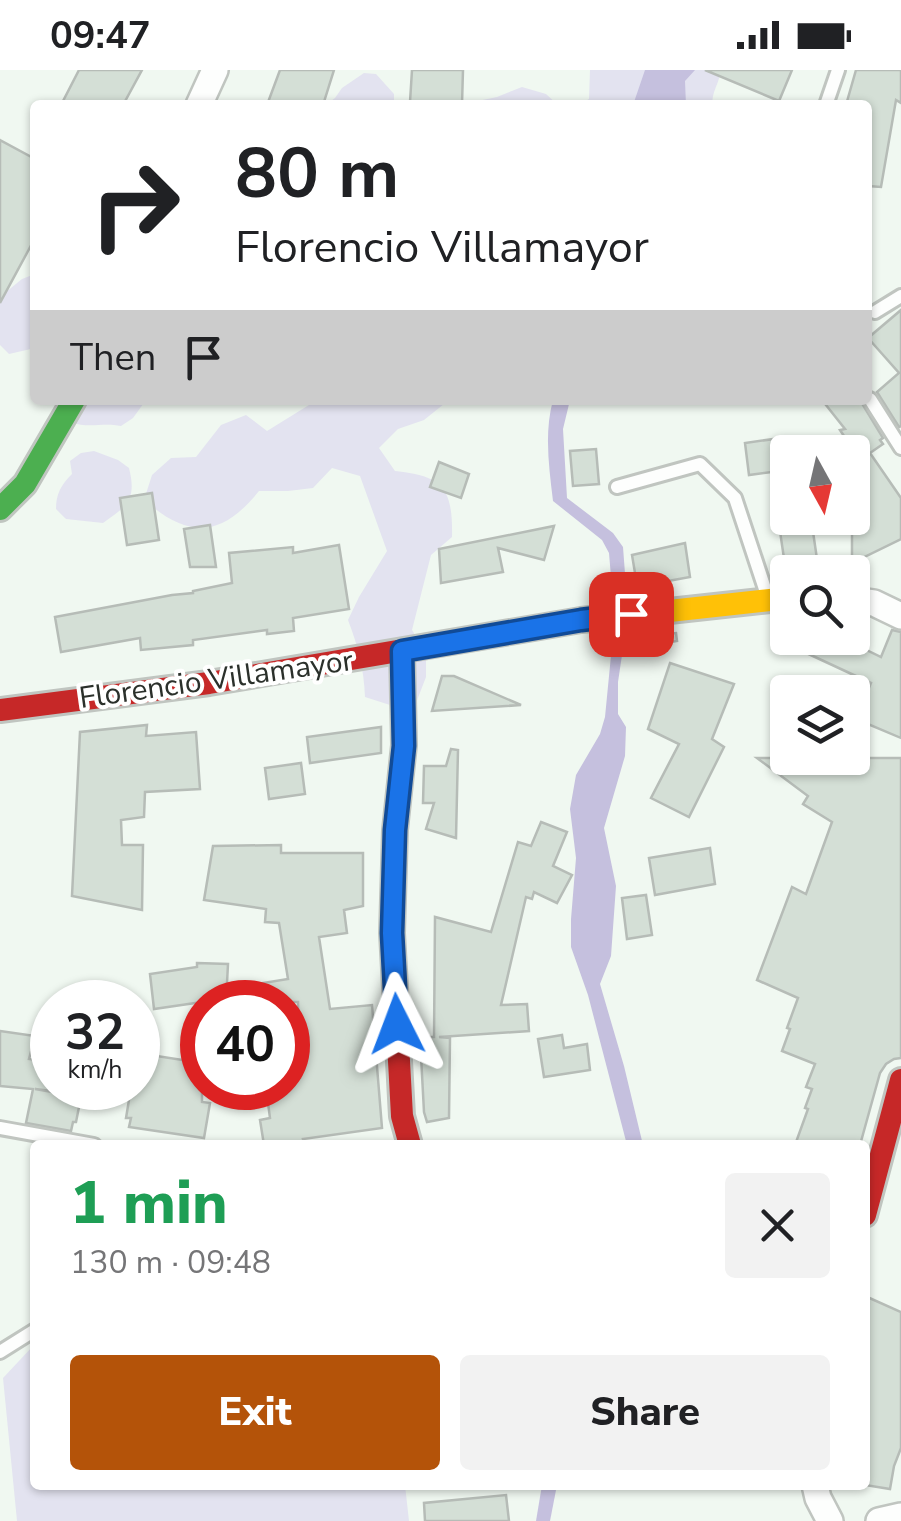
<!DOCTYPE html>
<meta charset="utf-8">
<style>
body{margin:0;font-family:"Nunito Sans",sans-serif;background:#f2f2f2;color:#202124;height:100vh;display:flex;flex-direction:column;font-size:38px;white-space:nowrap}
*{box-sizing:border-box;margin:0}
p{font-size:32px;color:#757577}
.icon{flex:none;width:55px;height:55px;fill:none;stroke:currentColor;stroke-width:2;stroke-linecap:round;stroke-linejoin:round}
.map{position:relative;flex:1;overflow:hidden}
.side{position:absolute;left:30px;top:1070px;width:840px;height:350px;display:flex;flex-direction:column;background:#fff;border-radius:10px;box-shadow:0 2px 8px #0004}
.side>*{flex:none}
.banner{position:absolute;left:30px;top:30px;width:842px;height:305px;border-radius:10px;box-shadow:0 2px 8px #0004;background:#fff;color:#202124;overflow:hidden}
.needle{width:65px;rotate:172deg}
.tools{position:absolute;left:770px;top:365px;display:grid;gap:20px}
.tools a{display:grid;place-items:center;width:100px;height:100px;border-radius:10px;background:#fff;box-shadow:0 2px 8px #0004;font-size:50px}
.speed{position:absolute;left:30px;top:910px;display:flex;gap:20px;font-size:50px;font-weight:700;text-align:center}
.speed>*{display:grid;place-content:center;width:130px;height:130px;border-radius:50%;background:#fff;box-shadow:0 2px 8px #0004;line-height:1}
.speed small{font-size:25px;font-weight:400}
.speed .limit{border:15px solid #d22;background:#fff;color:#111}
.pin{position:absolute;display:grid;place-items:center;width:85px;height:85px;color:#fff;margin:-42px;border-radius:20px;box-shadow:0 5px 15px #0006}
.me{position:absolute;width:110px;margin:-55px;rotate:357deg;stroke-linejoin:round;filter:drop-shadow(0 0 8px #0008)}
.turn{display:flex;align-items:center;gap:35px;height:210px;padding:0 40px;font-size:45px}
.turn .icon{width:130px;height:130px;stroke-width:2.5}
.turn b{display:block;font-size:70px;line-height:85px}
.then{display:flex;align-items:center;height:95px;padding:0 40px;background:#0003;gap:20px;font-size:38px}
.round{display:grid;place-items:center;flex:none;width:105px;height:105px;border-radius:10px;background:#f2f2f2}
.overview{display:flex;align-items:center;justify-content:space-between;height:170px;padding:0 40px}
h1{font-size:60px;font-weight:800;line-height:75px;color:#1e9e55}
.button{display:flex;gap:20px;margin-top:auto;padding:20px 40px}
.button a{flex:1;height:115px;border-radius:10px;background:#b45309;color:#fff;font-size:40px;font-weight:800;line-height:115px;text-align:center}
.button a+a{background:#f2f2f2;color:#202124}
.status{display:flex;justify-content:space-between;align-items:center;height:70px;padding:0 50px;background:#fff;direction:ltr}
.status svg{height:28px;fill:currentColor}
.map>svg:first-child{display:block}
</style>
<div class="status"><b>09:47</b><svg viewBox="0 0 49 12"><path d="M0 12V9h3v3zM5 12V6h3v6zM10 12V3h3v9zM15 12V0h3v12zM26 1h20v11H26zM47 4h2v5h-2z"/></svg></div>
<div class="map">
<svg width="901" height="1451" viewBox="0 0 901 1451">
<rect width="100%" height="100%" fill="#f0f8f1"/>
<g fill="#e3e3f0">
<path d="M590,0h130c1,12 -10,23 -7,35h-134l10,-6z"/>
<polygon points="364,3 376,4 394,24 394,35 326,35 335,28 342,18"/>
<polygon points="522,17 546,24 558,35 471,35 473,32 497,27"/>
<polygon points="35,204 35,278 9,284 0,275 0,227 22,209"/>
<path d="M62,330h84l-13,18 -12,8c-19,-4 -32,3 -50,-4z"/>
<path d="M309,330h140l-25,20 -26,9 -19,19 16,23c48,5 58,17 57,66l-21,18 -19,75 14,22v25l-10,26 -26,2 -25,-8c-1,-28 -7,-51 -17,-77l11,-23 28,-46 -27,-75 -28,-8 -19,20 -25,3h-29c-38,47 -70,48 -115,9l8,-25 19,-17 25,-1 25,-32 25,-10 21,16 42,-26z"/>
<path d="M94,381l24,9 11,8c8,32 -2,38 -26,55l-37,-4 -10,-10c0,-15 5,-24 16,-35l-2,-13 11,-8z"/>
<polygon points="31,1252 35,1252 35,1415 405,1415 409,1451 17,1451 3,1308 33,1276"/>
</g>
<g fill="#c5c0de">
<polygon points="645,0 695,0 685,11 686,35 633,35"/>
<path d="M553,330h17l-7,29 4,69 46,35 10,14 4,53 -14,1 -4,-48 -7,-13 -49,-39c-4,-34 -9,-68 0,-101z"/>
<polygon points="613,565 625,565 618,612 618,644 626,657 625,686 604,758 616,816 611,886 600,914 624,996 643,1075 627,1075 588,925 571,877 571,849 576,788 570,739 576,705 600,664 605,647"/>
<polygon points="542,1415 557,1415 550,1451 536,1451"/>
</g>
<g fill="#d4dfd6" stroke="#b6bcb7" stroke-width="2.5">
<polygon points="79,0 142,0 123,35 61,35"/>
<polygon points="280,0 334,0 323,35 267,35"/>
<polygon points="412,0 463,0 462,34 410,32"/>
<polygon points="705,0 792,0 779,31"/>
<polygon points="856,0 901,0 901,33 896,30 881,117 868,116 868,35 846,35"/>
<polygon points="0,70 35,89 35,168 0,233"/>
<polygon points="901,240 901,356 899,357 877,322 899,303 868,268"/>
<polygon points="822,330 860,330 883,368 880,370 883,374 870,383 901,428 901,469 852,493 852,448 868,448 852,422 852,378 840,360 845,359"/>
<polygon points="788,367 788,400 749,405 745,373"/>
<polygon points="596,379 599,414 573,416 570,381"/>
<polygon points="439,392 469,404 461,428 430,417"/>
<polygon points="152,423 159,470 127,475 120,428"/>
<polygon points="778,448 811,448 817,489 785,495"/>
<polygon points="210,455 216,497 190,497 184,459"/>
<polygon points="554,456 544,490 498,478 503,502 441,513 439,479"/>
<polygon points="685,473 690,507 668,511 669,518 638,521 632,485"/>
<polygon points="339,475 349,539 293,548 294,561 267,564 267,560 193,570 193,575 141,580 140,568 61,582 55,547 172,525 193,523 193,521 232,513 229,483 293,477 293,483"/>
<polygon points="892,560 901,562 901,668 856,649 871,613 787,574 846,570 881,587"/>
<polygon points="676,563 677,571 645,576 644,566"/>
<polygon points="670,593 734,614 712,669 724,677 689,747 651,728 679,674 648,659"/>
<polygon points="442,606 454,606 521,635 432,641"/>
<polygon points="147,655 146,666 196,662 200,719 145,722 144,747 121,750 122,775 143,775 142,840 72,826 80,662"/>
<polygon points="381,657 381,683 310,693 307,667"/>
<polygon points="451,679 458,680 456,768 426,759 434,733 423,733 424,696 446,696"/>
<polygon points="757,688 901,688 901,988 894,989 886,994 880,1003 860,1075 795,1075 808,1039 805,1038 812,1019 806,1017 815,994 782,981 790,959 787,958 798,928 757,910 792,817 806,824 832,752 803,734 808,726"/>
<polygon points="301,693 305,724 269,729 265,698"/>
<polygon points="541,752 567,762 553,796 572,805 557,833 534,822 532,829 526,827 501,935 527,934 529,961 439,967 450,968 449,1048 427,1052 424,1042 420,967 434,967 435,847 491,862 518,772 531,776"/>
<polygon points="281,775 281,783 363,783 363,836 344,840 347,863 319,867 330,939 372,935 382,1058 303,1069 304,1072 284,1075 264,1075 260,1050 270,1048 266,1018 288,1018 288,1010 300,1008 298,932 234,932 233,918 288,909 279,853 265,852 266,839 204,830 213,776"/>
<polygon points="710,778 715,814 655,825 649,788"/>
<polygon points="646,825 652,865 627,869 622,828"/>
<polygon points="197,893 228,894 226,932 202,932 154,939 150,904 197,897"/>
<polygon points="0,961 35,966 29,989 52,992 52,1021 35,1019 81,1027 76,1052 73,1052 71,1061 26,1053 33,1019 0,1016"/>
<polygon points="562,965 564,978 587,974 590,1000 544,1007 538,969"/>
<polygon points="144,984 202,993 202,1032 210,1033 204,1068 129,1057 131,1048 126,1048 131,1018 138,1018"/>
<polygon points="865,1226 901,1242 901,1378 894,1396 890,1419 865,1415"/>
<polygon points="506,1425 509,1451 425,1451 424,1433"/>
</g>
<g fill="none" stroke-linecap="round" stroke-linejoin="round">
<defs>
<g id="lane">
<polyline points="826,35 838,0"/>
<polyline points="875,242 901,226"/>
<polyline points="870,329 901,378"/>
<polyline points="617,417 700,394 735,428 768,528"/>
<polyline points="0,1058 94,1075"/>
<polyline points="0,1282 35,1260"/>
</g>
<g id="street">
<polyline points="199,35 215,0"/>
<polyline points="852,530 874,533 901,546"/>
<polyline points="815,1415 818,1428 830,1451"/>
<polyline points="879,1451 901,1446"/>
</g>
<polyline id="fast" points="0,439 25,414 74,330"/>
<polyline id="slow" points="651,543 788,528"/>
<g id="jam">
<polyline points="402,581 404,675 395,760 392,863 402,1046 410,1075"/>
<polyline points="0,640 209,613 581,550 651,543"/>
<polyline points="865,1145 901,1010"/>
</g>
</defs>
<use href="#lane" stroke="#c0c5c0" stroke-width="18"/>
<use href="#street" stroke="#c0c5c0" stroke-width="30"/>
<use href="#fast" stroke="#c0c5c0" stroke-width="28"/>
<use href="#slow" stroke="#c0c5c0" stroke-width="28"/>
<use href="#jam" stroke="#c0c5c0" stroke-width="28"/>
<use href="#lane" stroke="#fdfefd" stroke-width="12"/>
<use href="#street" stroke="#fdfefd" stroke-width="25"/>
<use href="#fast" stroke="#4caf50" stroke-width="22"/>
<use href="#slow" stroke="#ffc107" stroke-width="22"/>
<use href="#jam" stroke="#c62828" stroke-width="22"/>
</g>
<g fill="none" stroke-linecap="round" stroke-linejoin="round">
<defs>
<polyline id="route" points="397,954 392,863 395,760 404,676 402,581 581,550 631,544"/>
</defs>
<use href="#route" stroke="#114b97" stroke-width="25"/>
<use href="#route" stroke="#1a73e8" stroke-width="18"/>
</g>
<g text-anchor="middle" stroke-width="8" stroke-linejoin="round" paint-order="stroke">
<g font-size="30" fill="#2b302b" stroke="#fff">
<text transform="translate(216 609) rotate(-8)" y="10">Florencio Villamayor</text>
</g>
</g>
</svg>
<div class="tools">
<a><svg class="needle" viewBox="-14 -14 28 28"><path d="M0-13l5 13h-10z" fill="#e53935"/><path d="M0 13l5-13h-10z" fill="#757577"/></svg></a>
<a><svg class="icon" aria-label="search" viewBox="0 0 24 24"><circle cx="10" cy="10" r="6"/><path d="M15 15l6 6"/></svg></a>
<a><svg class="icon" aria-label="layers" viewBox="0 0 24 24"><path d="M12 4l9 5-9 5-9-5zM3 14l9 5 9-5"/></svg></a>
</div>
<div class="speed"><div>32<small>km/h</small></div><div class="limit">40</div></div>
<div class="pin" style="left:631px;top:544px;background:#d93025"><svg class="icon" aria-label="arrive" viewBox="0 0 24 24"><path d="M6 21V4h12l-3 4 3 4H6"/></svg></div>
<svg class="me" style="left:397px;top:954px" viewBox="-20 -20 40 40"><path d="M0-17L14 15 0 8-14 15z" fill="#1a73e8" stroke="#fff" stroke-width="4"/></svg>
<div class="banner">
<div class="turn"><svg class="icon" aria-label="right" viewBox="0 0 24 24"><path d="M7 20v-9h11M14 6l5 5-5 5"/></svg><div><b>80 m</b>Florencio Villamayor</div></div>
<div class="then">Then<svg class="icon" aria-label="arrive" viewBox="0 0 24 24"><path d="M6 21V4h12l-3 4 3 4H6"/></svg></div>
</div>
<section class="side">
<div class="overview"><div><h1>1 min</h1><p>130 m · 09:48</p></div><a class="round"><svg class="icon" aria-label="close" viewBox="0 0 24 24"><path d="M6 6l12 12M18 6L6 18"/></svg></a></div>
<div class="button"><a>Exit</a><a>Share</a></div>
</section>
</div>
